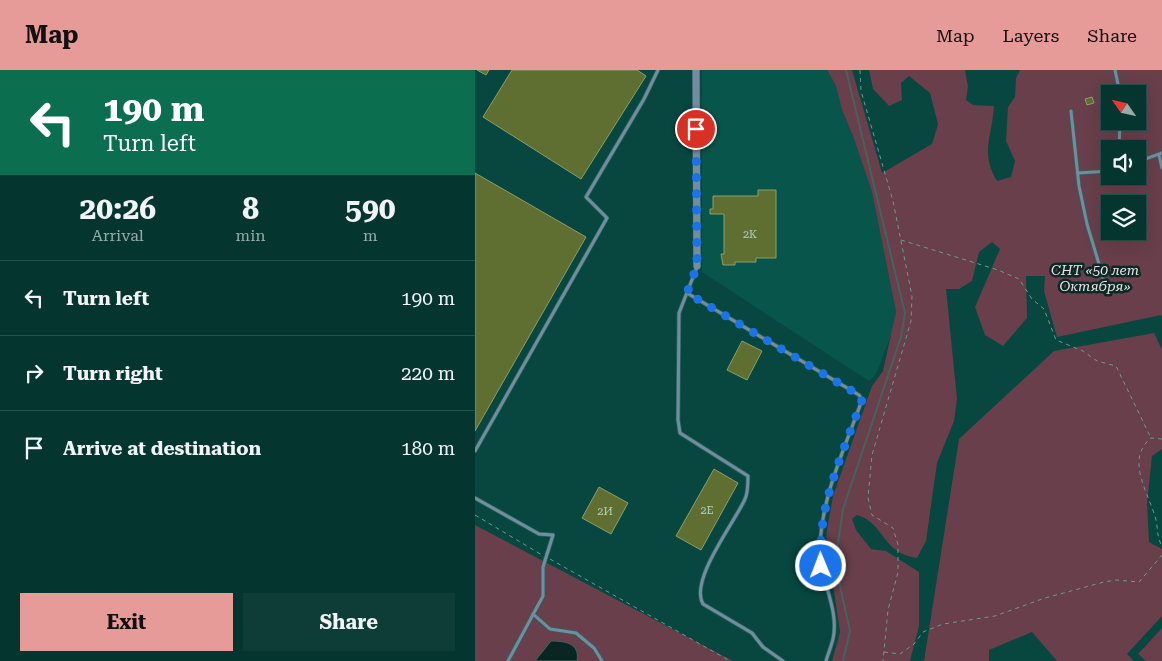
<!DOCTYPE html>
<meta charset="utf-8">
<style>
body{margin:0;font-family:"Roboto Serif",serif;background:#0e3d37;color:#f1f3f6;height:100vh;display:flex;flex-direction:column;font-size:19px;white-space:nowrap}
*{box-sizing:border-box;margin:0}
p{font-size:16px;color:#97abaa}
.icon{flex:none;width:28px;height:28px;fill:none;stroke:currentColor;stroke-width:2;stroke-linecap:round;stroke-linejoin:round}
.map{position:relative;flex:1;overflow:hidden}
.panel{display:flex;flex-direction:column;background:#05352f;width:475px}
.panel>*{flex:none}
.guide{background:#0b6e4f;color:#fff;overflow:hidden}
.needle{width:32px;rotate:304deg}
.controls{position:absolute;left:626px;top:15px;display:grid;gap:10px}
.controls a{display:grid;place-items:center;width:45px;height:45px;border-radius:0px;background:#05352f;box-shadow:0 5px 20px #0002,0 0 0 1px #26504b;font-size:25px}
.pin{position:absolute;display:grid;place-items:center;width:42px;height:42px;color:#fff;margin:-21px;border:2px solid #fff;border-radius:50%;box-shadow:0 1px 5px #0007}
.me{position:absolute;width:55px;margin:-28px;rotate:359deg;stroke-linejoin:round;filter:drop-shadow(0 0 4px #0008)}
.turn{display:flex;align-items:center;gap:18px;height:105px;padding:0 20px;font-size:22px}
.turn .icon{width:65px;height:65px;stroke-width:2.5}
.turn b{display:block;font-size:35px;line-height:42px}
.eta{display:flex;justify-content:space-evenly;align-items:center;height:85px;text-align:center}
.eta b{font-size:30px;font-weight:700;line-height:35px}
.primary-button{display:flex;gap:10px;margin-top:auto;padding:10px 20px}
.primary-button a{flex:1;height:58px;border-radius:0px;background:#e69b98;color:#111;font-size:20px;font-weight:700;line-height:58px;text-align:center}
.primary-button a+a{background:#0e3d37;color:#f1f3f6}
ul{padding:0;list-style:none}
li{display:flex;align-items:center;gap:15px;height:75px;padding:0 20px;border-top:1px solid #26504b}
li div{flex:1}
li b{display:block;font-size:19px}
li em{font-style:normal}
header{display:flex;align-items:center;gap:30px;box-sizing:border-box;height:70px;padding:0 25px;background:#e69b98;color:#111}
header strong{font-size:24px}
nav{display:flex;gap:28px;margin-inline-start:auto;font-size:18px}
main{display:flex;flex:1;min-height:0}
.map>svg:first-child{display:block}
</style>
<header>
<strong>Map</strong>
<nav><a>Map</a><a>Layers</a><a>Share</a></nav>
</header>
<main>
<section class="panel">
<div class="guide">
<div class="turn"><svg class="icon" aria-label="left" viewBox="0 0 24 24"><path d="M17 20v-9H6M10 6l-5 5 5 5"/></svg><div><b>190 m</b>Turn left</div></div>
</div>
<div class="eta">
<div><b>20:26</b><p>Arrival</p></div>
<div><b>8</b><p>min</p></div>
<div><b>590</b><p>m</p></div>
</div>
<ul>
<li><svg class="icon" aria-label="left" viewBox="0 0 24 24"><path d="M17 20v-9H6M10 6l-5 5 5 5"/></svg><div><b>Turn left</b></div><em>190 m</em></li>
<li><svg class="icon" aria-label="right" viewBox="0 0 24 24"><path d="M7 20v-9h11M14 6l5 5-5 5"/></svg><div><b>Turn right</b></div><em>220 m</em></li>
<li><svg class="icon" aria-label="arrive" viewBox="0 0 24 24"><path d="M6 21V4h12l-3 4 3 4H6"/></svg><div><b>Arrive at destination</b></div><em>180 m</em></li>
</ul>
<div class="primary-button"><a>Exit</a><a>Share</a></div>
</section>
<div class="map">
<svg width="687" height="591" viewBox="0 0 687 591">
<rect width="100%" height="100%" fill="#07473f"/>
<polygon fill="#08554c" points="227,0 352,0 361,16 367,40 378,66 397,122 421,242 418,260 401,304 394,311 227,202"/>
<g fill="#683f4b" fill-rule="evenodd">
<path d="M352,0h25l30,103 50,-29 6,-20 -8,-31 -21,-17 -8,7 1,17 -13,6 -16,-17 -4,-19h96l3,16 -2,14 7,5 21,1c-2,32 -14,46 3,75l14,-4 4,-16 -9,-20 2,-34 7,-10 1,-19 4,-8h142v247l-1,-2 -104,22 -13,-46 1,-15h-19l1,42 -24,28 -18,-11 -10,-28 25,-58 -8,-7 -13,10 -7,29 -13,8h-13l11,110 -3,22 -17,42 -11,78 -9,17c-36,-5 -32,-35 -60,-43l-5,4 4,11 15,19 15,2 33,21v54l-9,35h-78l8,-29 -7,-48 -8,-26 2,-28 6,-34 39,-110 11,-15 13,-59 -24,-120 -19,-56 -11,-26 -6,-24zM635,24h27v27h-27zM635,79h27v27h-27zM635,134h27v27h-27z"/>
<polygon points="679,263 687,280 687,379 677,386 672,433 674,472 687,479 687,546 652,584 659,591 582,591 557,562 514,580 514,591 449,591 484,369 579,281"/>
<polygon points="0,455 258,591 0,591"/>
<polygon points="687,558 687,591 671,591 663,584"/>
</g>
<path fill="#0a2622" stroke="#44635e" d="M76,571c14,0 29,2 26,20h-42z"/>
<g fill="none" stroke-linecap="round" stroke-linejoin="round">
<polyline stroke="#44635e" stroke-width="2" points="368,591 375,561 360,494 368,439 426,267 430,243 371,0"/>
</g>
<g fill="#5f6f32" stroke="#8e9e68">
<polygon points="2,0 14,0 11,5"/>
<polygon points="37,0 162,0 171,6 106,109 8,47"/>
<polygon points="617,27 619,33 612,35 610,29"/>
<polygon points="0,103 111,167 0,361"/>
<polygon points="283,120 301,120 301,188 281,188 281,192 260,192 260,195 248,195 246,184 249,184 249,144 235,144 235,139 238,139 238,126 283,126"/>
<polygon points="267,271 287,281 272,310 252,300"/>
<polygon points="239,399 263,413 226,480 201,466"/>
<polygon points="124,417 153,433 136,464 107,448"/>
</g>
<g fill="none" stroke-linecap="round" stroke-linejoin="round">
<defs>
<g id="service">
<polyline points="640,0 645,24"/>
<polyline points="596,41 604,116 612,154 633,224"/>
<polyline points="644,79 645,51"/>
<polyline points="684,85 687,98"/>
<polyline points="662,92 687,83"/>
<polyline points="603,103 635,101"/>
<path d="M222,197l-18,46 -1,107 2,13 68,43c0,7 0,17 -3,23 -10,23 -56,81 -42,105l49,29 11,14 20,14"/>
<path d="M212,223l172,102 3,5c-17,48 -40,95 -42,146 -2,31 20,62 13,93 -2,8 -5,15 -7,22"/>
<polyline points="0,381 132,148 111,127 169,29 183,0"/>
<polyline points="0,428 64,464 78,465 68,497 68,526 33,591"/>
<polyline points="58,544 75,559 101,563 119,578 127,591"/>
</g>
<polyline id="minor" points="221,0 222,196"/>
</defs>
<use href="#service" stroke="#2b665e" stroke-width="4.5"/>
<use href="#minor" stroke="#2b665e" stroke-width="8"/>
<g stroke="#689a93" stroke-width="1" stroke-dasharray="4 4" stroke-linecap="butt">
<polyline points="385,0 386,21 418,131 437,226 436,251 397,385 393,428 397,445 418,458 423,475 423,502 413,540 408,591"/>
<polyline points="426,170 523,200 544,209 557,229 569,239 581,270 608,281 622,291 641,296 676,368"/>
<path d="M687,369l-11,-1c-27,22 -1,57 5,82 2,10 1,18 6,26"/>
<polyline points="0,445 67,485"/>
<polyline points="75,489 255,591"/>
<polyline points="409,582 425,584 439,574 448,562 468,554 520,546 570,528 629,512 641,510 664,512 687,485"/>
</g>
<use href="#service" stroke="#748c9f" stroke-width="3"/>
<use href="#minor" stroke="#748c9f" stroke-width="7"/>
</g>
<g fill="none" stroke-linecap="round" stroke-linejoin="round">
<path stroke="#1a73e8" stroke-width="9" stroke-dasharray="0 16.2" d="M221,59l1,137 -10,27 172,102 3,5c-20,56 -45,105 -41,166"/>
</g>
<g text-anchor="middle" stroke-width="5" stroke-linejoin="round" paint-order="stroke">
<g font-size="11" fill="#b2d0bc">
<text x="275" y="168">2К</text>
<text x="232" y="444">2Е</text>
<text x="130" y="445">2И</text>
</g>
<g font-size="14" font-style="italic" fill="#f2dde2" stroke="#0a2a25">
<text x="620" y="205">СНТ «50 лет<tspan x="620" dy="16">Октября»</tspan></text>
</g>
</g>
</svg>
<div class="controls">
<a><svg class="needle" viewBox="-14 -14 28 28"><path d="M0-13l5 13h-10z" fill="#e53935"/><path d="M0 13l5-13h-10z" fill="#97abaa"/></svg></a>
<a><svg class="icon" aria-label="sound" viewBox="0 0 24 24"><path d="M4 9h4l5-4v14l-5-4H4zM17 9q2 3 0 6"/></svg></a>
<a><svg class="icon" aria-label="layers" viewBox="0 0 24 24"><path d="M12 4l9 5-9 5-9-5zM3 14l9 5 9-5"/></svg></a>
</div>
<div class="pin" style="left:221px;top:59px;background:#d93025"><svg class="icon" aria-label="arrive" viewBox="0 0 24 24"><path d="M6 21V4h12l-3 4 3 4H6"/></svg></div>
<svg class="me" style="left:346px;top:496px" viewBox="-20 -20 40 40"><circle r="17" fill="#1a73e8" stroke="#fff" stroke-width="3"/><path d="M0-11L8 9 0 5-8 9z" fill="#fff"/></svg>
</div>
</main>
